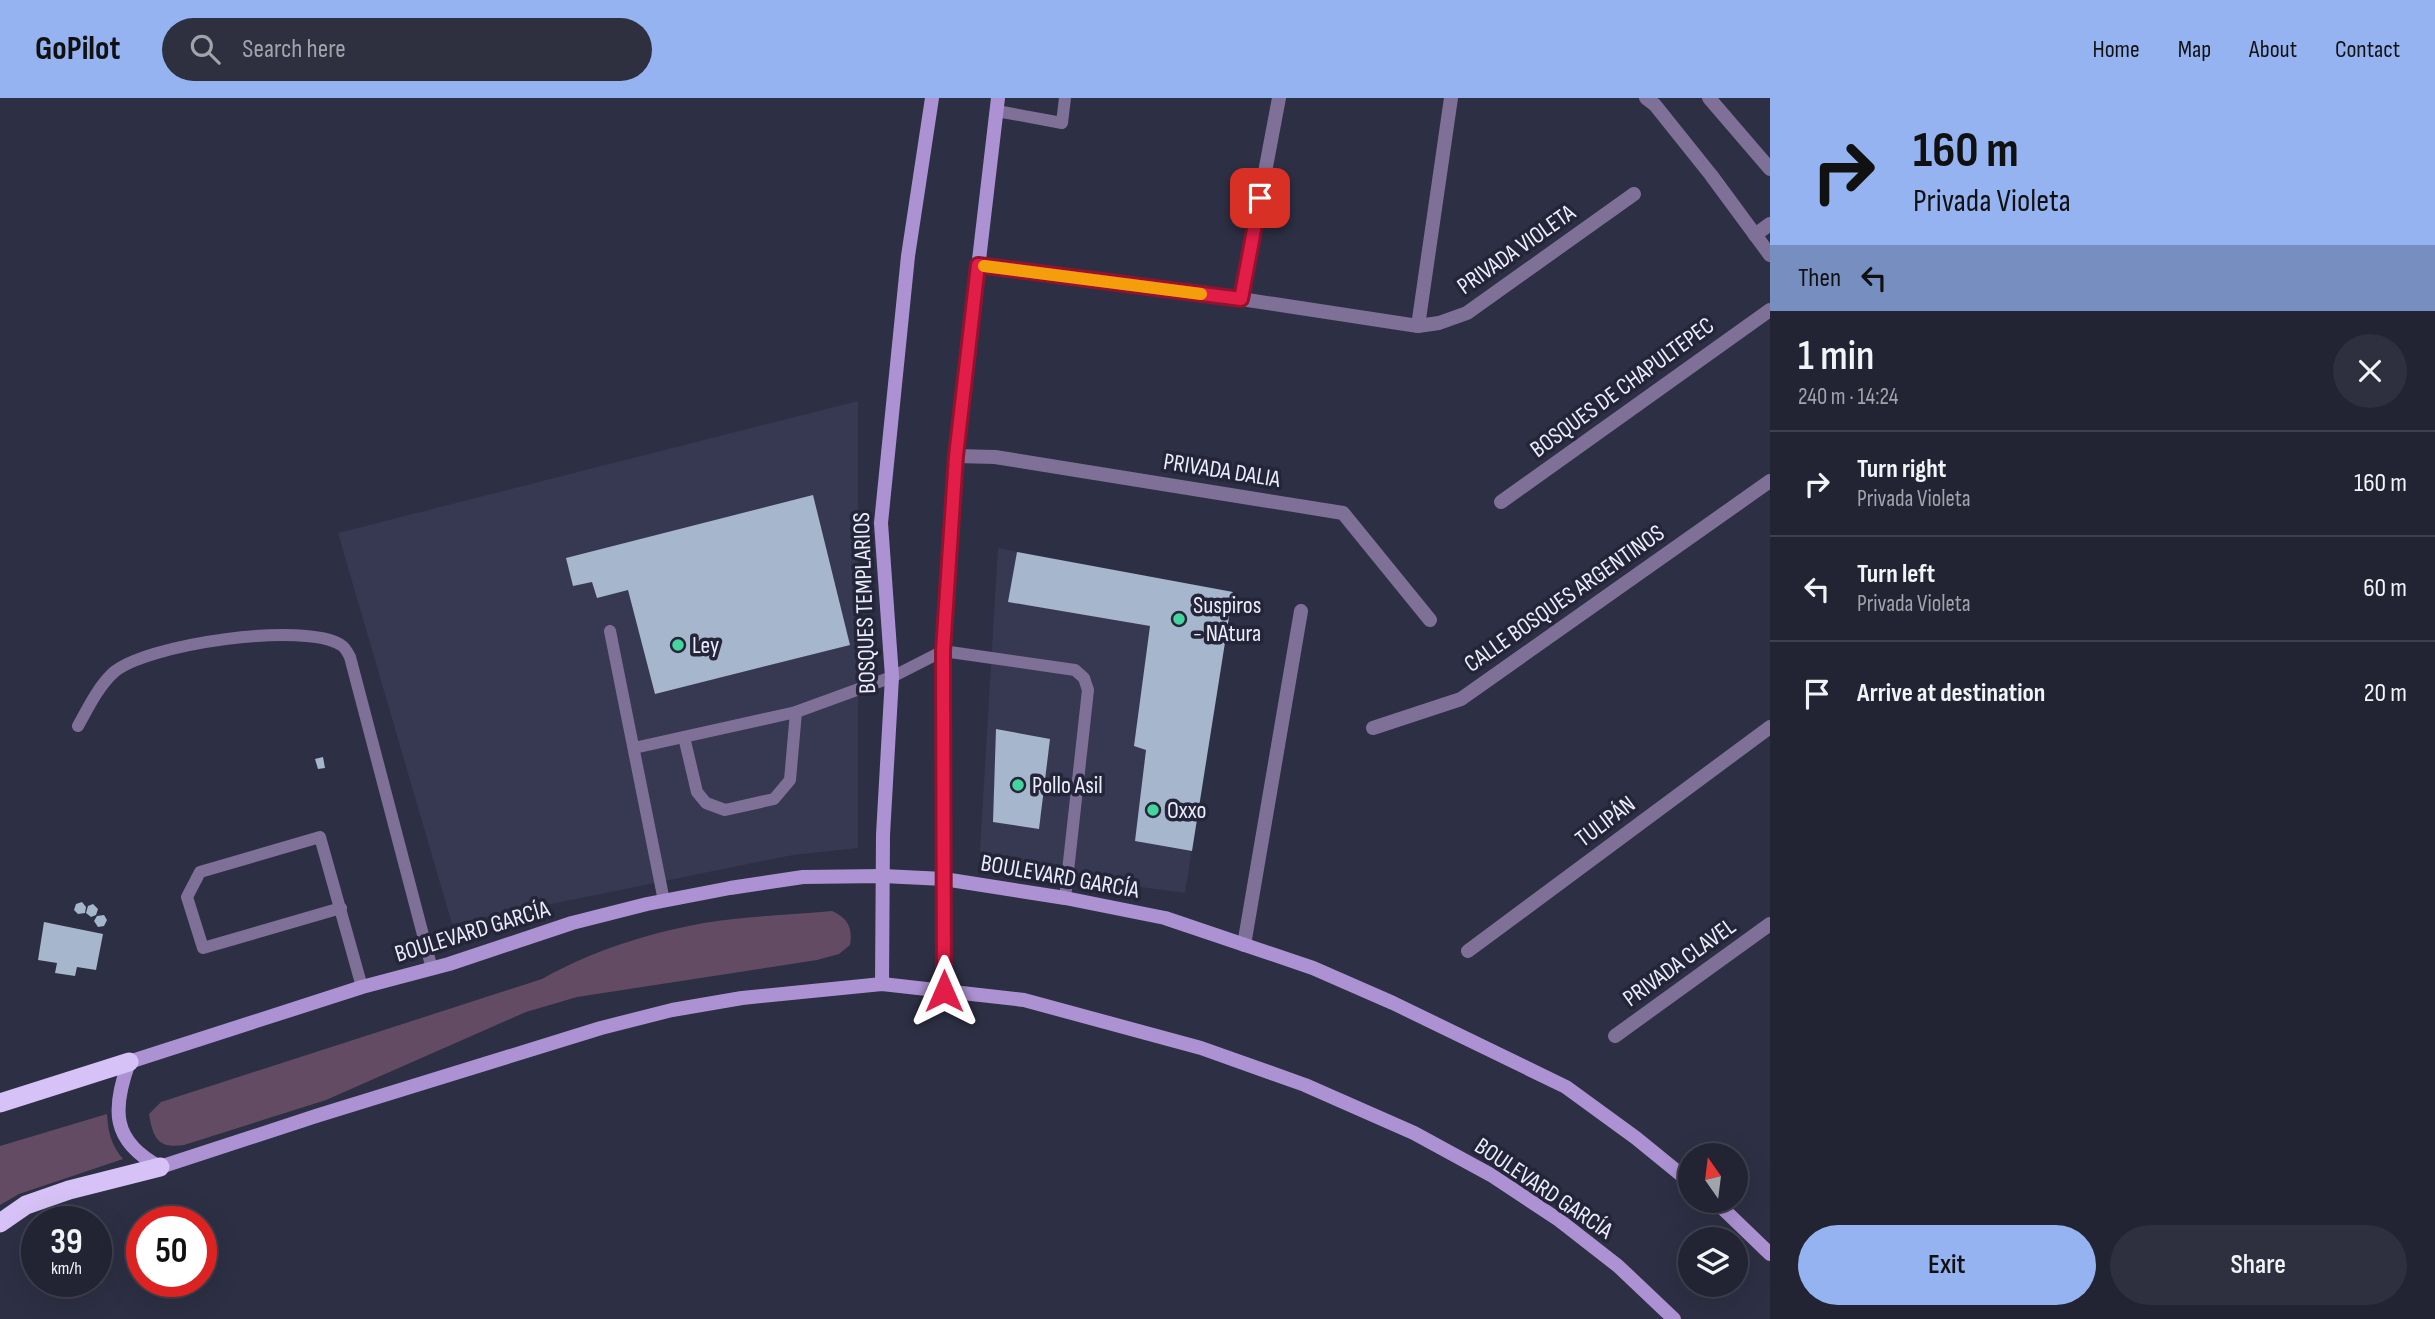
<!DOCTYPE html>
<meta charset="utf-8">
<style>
body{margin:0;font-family:"Sofia Sans Condensed",sans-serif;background:#2e2f3f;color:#f1f3f6;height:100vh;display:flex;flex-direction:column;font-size:26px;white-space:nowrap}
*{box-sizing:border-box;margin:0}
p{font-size:23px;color:#a2a4ac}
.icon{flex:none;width:38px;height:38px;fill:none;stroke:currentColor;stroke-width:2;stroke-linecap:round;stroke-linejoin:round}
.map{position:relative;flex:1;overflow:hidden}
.sheet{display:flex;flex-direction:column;background:#222333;width:665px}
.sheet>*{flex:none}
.banner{background:#95b2f1;color:#111;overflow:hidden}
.needle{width:46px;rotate:346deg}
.tools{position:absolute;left:1678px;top:1045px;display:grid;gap:14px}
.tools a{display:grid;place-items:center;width:70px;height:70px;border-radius:50%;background:#222333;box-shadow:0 7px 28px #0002,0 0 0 2px #3f404e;font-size:35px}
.speed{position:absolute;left:21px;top:1108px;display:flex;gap:14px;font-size:35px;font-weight:700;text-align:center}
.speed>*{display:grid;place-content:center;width:91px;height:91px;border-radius:50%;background:#222333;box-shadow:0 7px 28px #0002,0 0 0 2px #3f404e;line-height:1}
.speed small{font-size:18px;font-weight:400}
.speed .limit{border:10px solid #d22;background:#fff;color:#111}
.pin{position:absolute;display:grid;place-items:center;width:60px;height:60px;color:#fff;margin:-30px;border-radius:14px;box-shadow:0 4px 10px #0006}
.me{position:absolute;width:77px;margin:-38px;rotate:0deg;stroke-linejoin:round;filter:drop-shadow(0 0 5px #0008)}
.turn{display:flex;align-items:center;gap:24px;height:147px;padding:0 28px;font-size:32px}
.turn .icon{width:91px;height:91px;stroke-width:2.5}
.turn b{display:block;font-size:49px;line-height:60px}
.then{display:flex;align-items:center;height:66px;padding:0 28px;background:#0003;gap:14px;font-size:26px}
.round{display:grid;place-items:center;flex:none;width:74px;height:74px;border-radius:37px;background:#2e2f3f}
.overview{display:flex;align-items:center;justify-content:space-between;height:119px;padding:0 28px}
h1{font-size:42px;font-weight:600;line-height:52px}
.button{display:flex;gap:14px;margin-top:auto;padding:14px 28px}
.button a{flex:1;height:80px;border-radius:42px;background:#95b2f1;color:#111;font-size:28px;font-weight:600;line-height:80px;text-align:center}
.button a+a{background:#2e2f3f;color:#f1f3f6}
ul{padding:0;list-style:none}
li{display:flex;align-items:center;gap:21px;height:105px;padding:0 28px;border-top:2px solid #3f404e}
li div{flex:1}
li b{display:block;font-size:26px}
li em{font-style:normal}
header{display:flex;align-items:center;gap:42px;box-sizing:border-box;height:98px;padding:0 35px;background:#95b2f1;color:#111}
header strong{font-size:33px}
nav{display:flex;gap:38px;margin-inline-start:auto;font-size:24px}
.search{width:490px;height:63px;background:#2e2f3f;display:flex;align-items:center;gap:18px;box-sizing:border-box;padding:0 24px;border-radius:38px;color:#a2a4ac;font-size:26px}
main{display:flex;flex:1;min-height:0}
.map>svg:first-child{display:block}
</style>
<header>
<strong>GoPilot</strong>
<div class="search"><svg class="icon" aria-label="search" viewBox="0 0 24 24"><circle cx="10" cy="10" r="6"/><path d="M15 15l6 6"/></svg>Search here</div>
<nav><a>Home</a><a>Map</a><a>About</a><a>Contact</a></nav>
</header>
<main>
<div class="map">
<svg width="1770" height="1221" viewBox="0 0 1770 1221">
<rect width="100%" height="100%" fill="#2d2f44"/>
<g fill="#373952">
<polygon points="858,303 858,750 793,757 452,826 338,435"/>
<polygon points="998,450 1233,494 1185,795 994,769 980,752"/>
</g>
<g fill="#634b64">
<path d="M832,813c16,7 21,17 18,34l-11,9 -22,6 -240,37 -51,15 -200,88 -142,45c-26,4 -31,-7 -35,-31l12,-12 381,-123c50,-28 106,-46 162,-56 42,-7 86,-8 128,-12z"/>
<path d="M107,1016c1,18 4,31 16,45l-104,35 -19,11v-59z"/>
</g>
<g fill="#a6b6cc">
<polygon points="813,397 850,547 655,596 628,492 597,500 592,484 573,488 566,460"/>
<polygon points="1017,454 1233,494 1192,753 1135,743 1146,652 1134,648 1150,528 1008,504"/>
<polygon points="996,631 1050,641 1039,731 993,724"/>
<polygon points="323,659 325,670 318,671 315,661"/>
<polygon points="82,804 86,809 85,815 78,816 74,812 76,806"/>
<polygon points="93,806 98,811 96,817 91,819 86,815 88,808"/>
<polygon points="104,817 107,822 104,828 98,829 94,823 97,818"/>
<polygon points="44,824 103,836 96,872 77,869 75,878 55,875 57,865 38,862"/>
</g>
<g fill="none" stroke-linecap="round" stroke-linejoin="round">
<g stroke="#7f7098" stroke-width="12">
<polyline points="997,13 1062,25 1065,0"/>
<polyline points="610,533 664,803"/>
<path d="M78,628c10,-18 20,-39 35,-53 32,-29 192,-52 228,-28 4,2 7,8 9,12l82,312"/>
<polyline points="684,639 697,694 706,705 725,712 774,701 790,682 796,614"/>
<polyline points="634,650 796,614 892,579 943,553 1075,572 1084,580 1088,592 1065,800"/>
<polyline points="341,810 203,850 187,799 200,774 320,739 362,889"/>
</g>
<g stroke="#7f7098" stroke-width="14">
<polyline points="978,167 1241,201 1418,228 1439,225 1467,215 1634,96"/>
<polyline points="1241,201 1279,0"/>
<polyline points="1418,228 1451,0"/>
<polyline points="956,358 995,359 1343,415 1430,522"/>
<polyline points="1501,404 1770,212"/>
<polyline points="1373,630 1461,601 1770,383"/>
<polyline points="1244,847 1301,513"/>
<polyline points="1468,853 1770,629"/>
<polyline points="1615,938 1770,826"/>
</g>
<g stroke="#7f7098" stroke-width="14">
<polyline points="1646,0 1655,7 1711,77 1770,157"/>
<polyline points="1709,0 1770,71"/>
<polyline points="1755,137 1770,126"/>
</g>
<g stroke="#ac92d2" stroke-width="14">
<polyline points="882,886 883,737 892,579 881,425 908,158 932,0"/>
<polyline points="944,893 943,553 956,358 998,0"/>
<polyline points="1714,1102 1770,1156"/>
<path d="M1674,1221l-56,-53 -59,-46 -68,-45 -77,-42 -109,-48 -104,-37 -177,-48 -142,-16 -140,14 -70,12 -71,18 -285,88 -156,51c-49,-26 -48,-58 -31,-105l233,-75 87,-23 123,-41 75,-19 83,-16 73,-11 80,-1 61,3 121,19 100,20 148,50 80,35 173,84 70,51 54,44"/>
</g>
<g stroke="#d6c2f7" stroke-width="19">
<polyline points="0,1005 129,964"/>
<polyline points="0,1125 26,1107 69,1092 160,1069"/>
</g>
</g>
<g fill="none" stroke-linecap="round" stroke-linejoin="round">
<defs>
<polyline id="route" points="944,893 943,553 956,358 978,167 1241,201 1260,100"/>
</defs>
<use href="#route" stroke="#92132f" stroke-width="18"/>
<use href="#route" stroke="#e11d48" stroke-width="12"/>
<polyline stroke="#f59e0b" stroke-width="12" points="984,168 1201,196"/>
</g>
<g fill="#46d49e" stroke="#242539" stroke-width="2.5">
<circle cx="1179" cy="521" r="7"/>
<circle cx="678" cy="547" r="7"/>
<circle cx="1018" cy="687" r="7"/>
<circle cx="1153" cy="712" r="7"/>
</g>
<g text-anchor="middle" stroke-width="7" stroke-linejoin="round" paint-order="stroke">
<g font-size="24" fill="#ebedfb" stroke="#242539">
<text transform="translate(1516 151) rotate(-35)" y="8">PRIVADA VIOLETA</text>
<text transform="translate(1622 289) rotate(-36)" y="8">BOSQUES DE CHAPULTEPEC</text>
<text transform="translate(1222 372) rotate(9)" y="8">PRIVADA DALIA</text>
<text transform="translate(1564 500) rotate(-35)" y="8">CALLE BOSQUES ARGENTINOS</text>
<text transform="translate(864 505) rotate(-92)" y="8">BOSQUES TEMPLARIOS</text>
<text transform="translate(1605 723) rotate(-37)" y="8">TULIPÁN</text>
<text transform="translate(1060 778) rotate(10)" y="8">BOULEVARD GARCÍA</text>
<text transform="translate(472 833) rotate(-17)" y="8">BOULEVARD GARCÍA</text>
<text transform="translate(1679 864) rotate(-36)" y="8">PRIVADA CLAVEL</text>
<text transform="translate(1544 1090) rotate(34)" y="8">BOULEVARD GARCÍA</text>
</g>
<g font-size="24" fill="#ebedfb" stroke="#242539" text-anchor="start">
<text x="1193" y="515">Suspiros<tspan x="1193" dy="28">- NAtura</tspan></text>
<text x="692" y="555">Ley</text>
<text x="1032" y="695">Pollo Asil</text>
<text x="1167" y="720">Oxxo</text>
</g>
</g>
</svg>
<div class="tools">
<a><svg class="needle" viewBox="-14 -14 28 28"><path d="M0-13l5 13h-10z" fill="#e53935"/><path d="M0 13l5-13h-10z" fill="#a2a4ac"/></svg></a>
<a><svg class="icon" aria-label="layers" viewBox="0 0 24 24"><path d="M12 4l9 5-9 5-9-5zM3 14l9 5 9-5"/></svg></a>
</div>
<div class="speed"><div>39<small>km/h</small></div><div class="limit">50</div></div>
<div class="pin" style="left:1260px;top:100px;background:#d93025"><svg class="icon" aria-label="arrive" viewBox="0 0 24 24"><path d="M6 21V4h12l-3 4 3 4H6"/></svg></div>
<svg class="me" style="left:944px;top:893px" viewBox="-20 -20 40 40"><path d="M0-17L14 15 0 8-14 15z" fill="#e11d48" stroke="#fff" stroke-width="4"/></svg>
</div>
<section class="sheet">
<div class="banner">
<div class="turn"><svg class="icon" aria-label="right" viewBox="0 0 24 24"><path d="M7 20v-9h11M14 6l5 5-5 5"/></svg><div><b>160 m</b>Privada Violeta</div></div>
<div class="then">Then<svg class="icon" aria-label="left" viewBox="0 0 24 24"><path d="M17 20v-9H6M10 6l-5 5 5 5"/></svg></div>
</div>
<div class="overview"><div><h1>1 min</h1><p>240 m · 14:24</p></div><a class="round"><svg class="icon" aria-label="close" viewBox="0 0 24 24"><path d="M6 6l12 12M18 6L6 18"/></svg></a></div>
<ul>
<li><svg class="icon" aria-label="right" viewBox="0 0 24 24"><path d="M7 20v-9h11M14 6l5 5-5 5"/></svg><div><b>Turn right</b><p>Privada Violeta</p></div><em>160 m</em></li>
<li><svg class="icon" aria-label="left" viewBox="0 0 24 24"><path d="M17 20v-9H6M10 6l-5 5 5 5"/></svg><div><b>Turn left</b><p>Privada Violeta</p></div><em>60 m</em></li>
<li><svg class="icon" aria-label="arrive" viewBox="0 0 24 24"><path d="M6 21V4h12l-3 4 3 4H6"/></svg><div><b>Arrive at destination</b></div><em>20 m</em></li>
</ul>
<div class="button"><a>Exit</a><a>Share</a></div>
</section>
</main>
